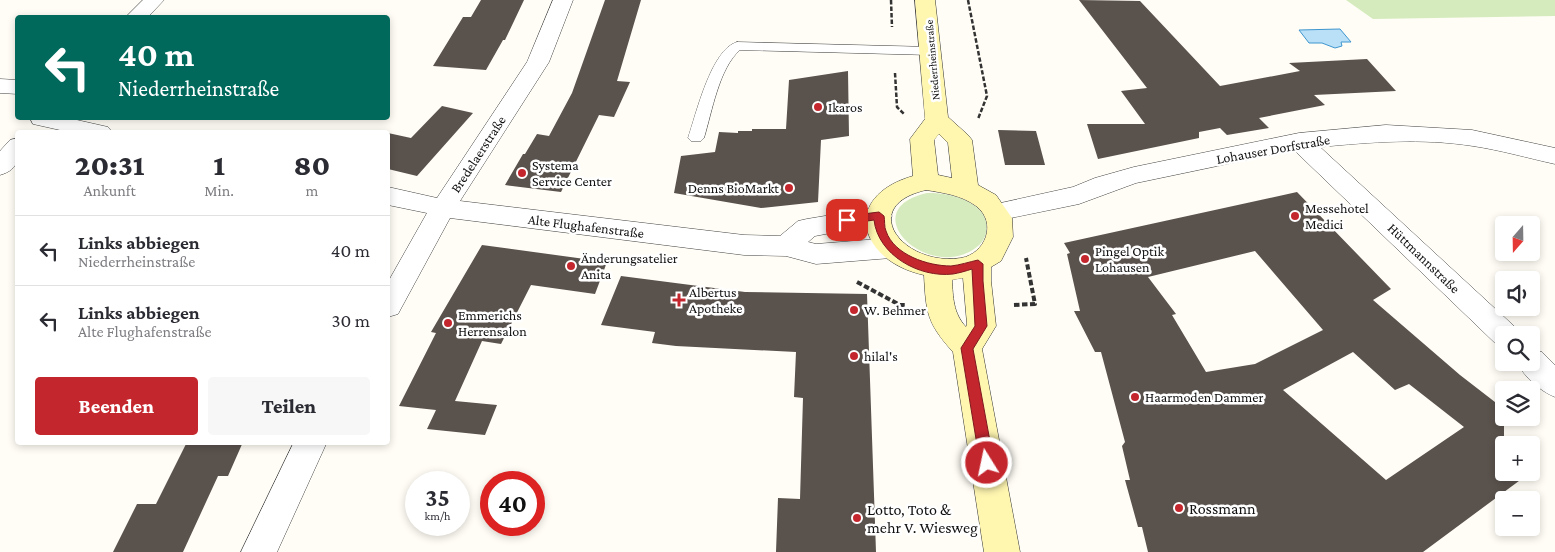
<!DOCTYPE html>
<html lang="de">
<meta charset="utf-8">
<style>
body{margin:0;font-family:"Crimson Pro",serif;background:#f7f7f7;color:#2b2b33;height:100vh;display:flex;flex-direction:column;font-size:19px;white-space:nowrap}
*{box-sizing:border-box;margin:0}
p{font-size:16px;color:#7c7c81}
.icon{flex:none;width:28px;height:28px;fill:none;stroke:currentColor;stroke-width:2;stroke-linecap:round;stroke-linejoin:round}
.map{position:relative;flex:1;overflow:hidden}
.panel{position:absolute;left:15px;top:130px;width:375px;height:315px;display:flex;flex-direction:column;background:#fff;border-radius:5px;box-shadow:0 2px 8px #0003}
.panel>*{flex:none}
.top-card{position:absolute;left:15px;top:15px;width:375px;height:105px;border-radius:5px;box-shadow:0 2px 8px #0003;background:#00695c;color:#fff;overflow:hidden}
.needle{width:32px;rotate:200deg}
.controls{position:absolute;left:1495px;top:216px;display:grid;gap:10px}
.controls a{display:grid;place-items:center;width:45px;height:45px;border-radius:5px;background:#fff;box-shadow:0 2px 8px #0003;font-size:25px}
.speed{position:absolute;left:405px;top:471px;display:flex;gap:10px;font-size:25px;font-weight:700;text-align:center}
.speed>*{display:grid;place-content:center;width:65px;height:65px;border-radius:50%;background:#fff;box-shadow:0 2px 8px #0003;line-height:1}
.speed small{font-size:12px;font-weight:400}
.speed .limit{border:8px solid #d22;background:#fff;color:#111}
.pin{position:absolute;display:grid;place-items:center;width:42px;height:42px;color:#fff;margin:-21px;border-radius:10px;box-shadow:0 2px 8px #0006}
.me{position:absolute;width:55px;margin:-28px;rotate:350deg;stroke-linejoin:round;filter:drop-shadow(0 0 4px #0008)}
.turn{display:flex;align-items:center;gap:18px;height:105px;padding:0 20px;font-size:22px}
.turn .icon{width:65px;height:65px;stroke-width:2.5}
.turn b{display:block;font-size:35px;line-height:42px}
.eta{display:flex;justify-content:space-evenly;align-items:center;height:85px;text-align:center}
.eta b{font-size:30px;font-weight:800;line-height:35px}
.primary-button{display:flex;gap:10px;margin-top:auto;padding:10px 20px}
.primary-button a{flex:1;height:58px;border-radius:5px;background:#c4262e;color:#fff;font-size:20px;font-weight:800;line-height:58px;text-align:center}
.primary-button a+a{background:#f7f7f7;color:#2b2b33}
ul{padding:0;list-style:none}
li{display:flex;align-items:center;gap:15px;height:70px;padding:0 20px;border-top:1px solid #e1e1e2}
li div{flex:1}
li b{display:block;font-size:19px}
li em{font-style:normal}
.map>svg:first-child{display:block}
</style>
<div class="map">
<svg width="1555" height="552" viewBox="0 0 1555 552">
<rect width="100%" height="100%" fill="#fffdf5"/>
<g fill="#d5ebbd">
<polygon points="1346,0 1555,0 1555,16 1373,19"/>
<path d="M927,193c22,-1 65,9 59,40 -2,9 -9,15 -17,19 -49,24 -113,-43 -42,-59z"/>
</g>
<polygon fill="#b9e0f7" stroke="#3f96cf" points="1340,29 1351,42 1341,42 1342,46 1335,48 1322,43 1309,43 1299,30"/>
<g fill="#5a524d" fill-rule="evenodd">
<polygon points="481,0 524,0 505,40 503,40 486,70 433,66 463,17 471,17"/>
<polygon points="605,0 641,0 617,81 630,82 614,117 599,115 561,192 505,185 523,154 525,154 537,134 549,136 572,93"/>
<polygon points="1079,0 1140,1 1220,86 1300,71 1289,63 1367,59 1396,91 1314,95 1325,105 1259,118 1269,128 1227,135 1220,128 1199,132 1199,138 1098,159 1087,124 1145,124 1121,91 1147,88"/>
<polygon points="848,71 849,136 821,140 818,202 761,208 674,193 681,156 715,152 719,132 738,133 738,131 752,131 752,129 786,129 789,80"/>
<polygon points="442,106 473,113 417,176 388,169 388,133 411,138"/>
<polygon points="998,130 1036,131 1045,165 1005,165"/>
<path d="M1297,192l94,97 -18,11 87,75 44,34v27l11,9h-11v27h27l-108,80h-275l-6,-25h-4l-13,-47h5l-8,-34 3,-4 -24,-90h-6l-21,-41h6l-13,-57 3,-1 -6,-10zM1255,251l68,79 -68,34 -49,8 -34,-57 4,-1 -28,-37zM1353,352l42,38 14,-6 55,43 -78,53 -103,-90z"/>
<polygon points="482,245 607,262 595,294 531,285 501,344 482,341 455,401 497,405 485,435 427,429 436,410 399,406 436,333 431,332"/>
<polygon points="621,276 745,292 867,294 876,552 776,552 778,498 800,499 803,398 794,397 796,352 676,346 652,343 655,332 601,325"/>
<polygon points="187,442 243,442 228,476 218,476 183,552 113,552 137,504 156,504"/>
</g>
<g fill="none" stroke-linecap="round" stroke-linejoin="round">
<defs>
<path id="lane" d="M737,42l194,5 7,4 -7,4 -191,-5c-21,18 -28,62 -36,88l-3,3h-10l-3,-3c8,-23 23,-89 49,-96z"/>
<g id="street">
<polygon points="143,0 164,0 147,18 125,18"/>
<polygon points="553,0 573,0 549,62 460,201 744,235 780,236 798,221 807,219 879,207 888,210 892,216 888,222 815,236 808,242 816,244 891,238 900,241 904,248 900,255 891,258 816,264 786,256 744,255 450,218 398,314 388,317 388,282 427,213 388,205 388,187 437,198 527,62"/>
<polygon points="0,79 18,80 18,94 0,93"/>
<polygon points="30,118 68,118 108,127 112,132 69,132 33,124"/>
<path d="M1386,125l86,5 83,18v16c-27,-6 -55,-14 -82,-18 -51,-8 -102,-4 -153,1l195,180 5,8h-16v11l-9,-3 -201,-193 -158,33 -57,21 -83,17 -9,-3 -4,-6 4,-6 86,-19 22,-9 39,-11 165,-34z"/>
<path d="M18,138c0,18 3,31 -18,37v-24l10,-11z"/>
<path d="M1531,349l11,3 13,13v32c-15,-6 -31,-20 -38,-35h14z"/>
<polygon points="294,442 327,442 277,552 241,552"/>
</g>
<path id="secondary" d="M915,0h20l13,117 20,18 4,5 6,45 18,10 16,23 1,19 -12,24 -10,6v14l5,45 -14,23 38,203h-36l-31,-200c-26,-29 -27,-39 -29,-77 -65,-14 -84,-78 -11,-99l-3,-37 15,-20zM939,134l9,9 4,35 -14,-3 -4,-35zM926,190c18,3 35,5 50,16 22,17 9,48 -15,52 -58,9 -105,-52 -35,-68zM963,278l4,46 -1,3c-13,-14 -13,-30 -14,-47z"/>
</defs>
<use href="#lane" stroke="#444" stroke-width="1"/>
<use href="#street" stroke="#444" stroke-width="1"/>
<use href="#secondary" stroke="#333" stroke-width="1"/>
<g stroke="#333" stroke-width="2.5" stroke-dasharray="4.5 2" stroke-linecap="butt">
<polyline points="891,0 892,27"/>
<polyline points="968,0 987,96 978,119"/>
<polyline points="895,73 897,107 904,114"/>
</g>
<g stroke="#333" stroke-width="4" stroke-dasharray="5.5 2.5" stroke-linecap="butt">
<polyline points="857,282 900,305 907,305"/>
<polyline points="1014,305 1035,304 1026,258"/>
</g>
<use href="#lane" fill="#fff" fill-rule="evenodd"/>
<use href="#street" fill="#fff" fill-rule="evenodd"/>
<use href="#secondary" fill="#fff6b0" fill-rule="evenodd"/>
</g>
<path fill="#c4262e" stroke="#7f191e" d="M879,212l5,4c1,4 0,11 2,15 8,24 42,35 65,35 9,-1 18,-4 27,-6l5,4v17l4,45 -14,23 21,114 -2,5 -5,1 -5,-1 -2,-5 -19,-115 14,-22 -3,-57c-6,2 -13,4 -19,5 -34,4 -75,-19 -79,-54l-27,4 -5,-4 5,-4z"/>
<g fill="#c4262e" stroke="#fff" stroke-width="2">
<circle cx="818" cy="107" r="5"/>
<circle cx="522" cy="173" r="5"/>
<circle cx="789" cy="188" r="5"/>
<circle cx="1295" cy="216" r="5"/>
<circle cx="1085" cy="259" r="5"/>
<circle cx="571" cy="266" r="5"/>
<path d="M676.5 292.5h5v5h5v5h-5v5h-5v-5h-5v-5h5z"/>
<circle cx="854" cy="310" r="5"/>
<circle cx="448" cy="323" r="5"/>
<circle cx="854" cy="356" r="5"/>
<circle cx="1135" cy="397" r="5"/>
<circle cx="1179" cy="508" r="5"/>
<circle cx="857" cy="518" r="5"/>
</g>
<g text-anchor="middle" stroke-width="5" stroke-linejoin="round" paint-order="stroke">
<g font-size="11" fill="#111" stroke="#fff">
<text transform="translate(932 60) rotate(-95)" y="4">Niederrheinstraße</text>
</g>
<g font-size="14" fill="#111" stroke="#fff" text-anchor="start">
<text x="828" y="112">Ikaros</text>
<text x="532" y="170">Systema<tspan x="532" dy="16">Service Center</tspan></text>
<text x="779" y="193" text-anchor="end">Denns BioMarkt</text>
<text x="1305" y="213">Messehotel<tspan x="1305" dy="16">Medici</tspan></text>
<text x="1095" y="256">Pingel Optik<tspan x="1095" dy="16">Lohausen</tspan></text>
<text x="581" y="263">Änderungsatelier<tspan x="581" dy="16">Anita</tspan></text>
<text x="689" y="297">Albertus<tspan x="689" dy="16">Apotheke</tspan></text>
<text x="864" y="315">W. Behmer</text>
<text x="458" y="320">Emmerichs<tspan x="458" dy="16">Herrensalon</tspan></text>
<text x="864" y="361">hilal's</text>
<text x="1145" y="402">Haarmoden Dammer</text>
</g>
<g font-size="14" fill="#111" stroke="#fff">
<text transform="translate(1273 149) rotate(-10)" y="5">Lohauser Dorfstraße</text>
<text transform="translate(478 154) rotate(-57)" y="5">Bredelaerstraße</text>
<text transform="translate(586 226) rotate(7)" y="5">Alte Flughafenstraße</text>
<text transform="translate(1424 258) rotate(44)" y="5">Hüttmannstraße</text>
</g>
<g font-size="16" fill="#111" stroke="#fff" text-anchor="start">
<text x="1189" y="514">Rossmann</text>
<text x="867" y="515">Lotto, Toto &amp;<tspan x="867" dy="18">mehr V. Wiesweg</tspan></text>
</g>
</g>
</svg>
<div class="controls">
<a><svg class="needle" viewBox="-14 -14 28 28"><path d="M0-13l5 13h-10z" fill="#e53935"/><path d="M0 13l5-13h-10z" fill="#7c7c81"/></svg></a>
<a><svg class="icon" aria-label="sound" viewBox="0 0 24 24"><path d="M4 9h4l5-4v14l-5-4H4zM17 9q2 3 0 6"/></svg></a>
<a><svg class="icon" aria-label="search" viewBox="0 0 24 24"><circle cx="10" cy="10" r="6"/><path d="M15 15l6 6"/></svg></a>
<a><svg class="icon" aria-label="layers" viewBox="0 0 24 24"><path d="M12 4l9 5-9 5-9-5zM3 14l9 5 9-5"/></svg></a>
<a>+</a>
<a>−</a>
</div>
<div class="speed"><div>35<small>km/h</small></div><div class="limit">40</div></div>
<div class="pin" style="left:847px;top:220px;background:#d93025"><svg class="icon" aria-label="arrive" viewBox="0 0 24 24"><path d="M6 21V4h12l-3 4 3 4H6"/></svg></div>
<svg class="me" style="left:987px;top:463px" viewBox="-20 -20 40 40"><circle r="17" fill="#c4262e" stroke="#fff" stroke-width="3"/><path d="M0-11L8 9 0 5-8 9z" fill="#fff"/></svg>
<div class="top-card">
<div class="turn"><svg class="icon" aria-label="left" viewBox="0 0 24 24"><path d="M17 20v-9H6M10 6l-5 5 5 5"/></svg><div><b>40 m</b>Niederrheinstraße</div></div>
</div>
<section class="panel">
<div class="eta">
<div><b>20:31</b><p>Ankunft</p></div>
<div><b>1</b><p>Min.</p></div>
<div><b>80</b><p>m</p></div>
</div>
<ul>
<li><svg class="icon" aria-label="left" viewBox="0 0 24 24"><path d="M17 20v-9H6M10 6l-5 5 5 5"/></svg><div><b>Links abbiegen</b><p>Niederrheinstraße</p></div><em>40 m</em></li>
<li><svg class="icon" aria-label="left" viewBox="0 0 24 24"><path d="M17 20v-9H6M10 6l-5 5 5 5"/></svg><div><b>Links abbiegen</b><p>Alte Flughafenstraße</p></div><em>30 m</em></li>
</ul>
<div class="primary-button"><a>Beenden</a><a>Teilen</a></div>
</section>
</div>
